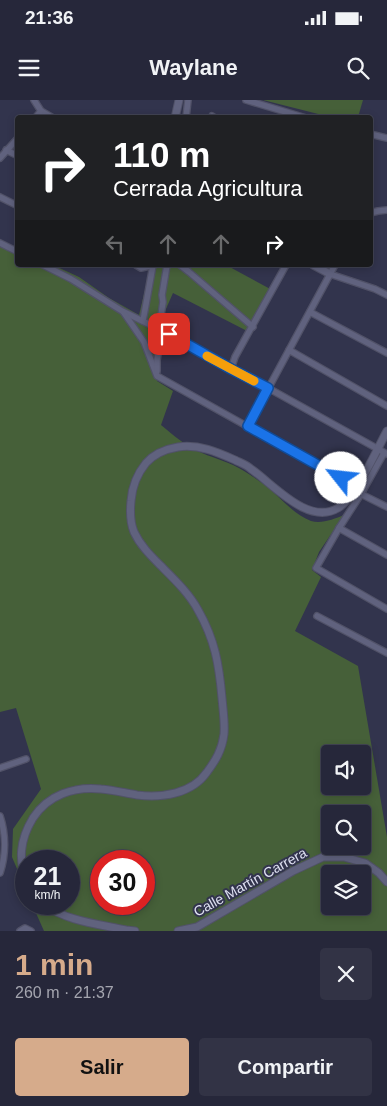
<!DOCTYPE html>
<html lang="es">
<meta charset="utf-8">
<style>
body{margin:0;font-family:Helvetica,sans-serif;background:#323345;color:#f1f3f6;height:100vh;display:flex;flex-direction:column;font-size:19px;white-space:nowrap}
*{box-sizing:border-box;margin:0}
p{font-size:16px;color:#a4a5af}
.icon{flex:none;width:28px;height:28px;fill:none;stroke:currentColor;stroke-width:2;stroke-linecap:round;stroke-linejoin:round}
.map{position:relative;height:831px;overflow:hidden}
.side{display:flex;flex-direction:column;background:#26273a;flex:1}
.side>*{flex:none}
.hud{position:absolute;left:15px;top:15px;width:358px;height:152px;border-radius:5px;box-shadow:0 2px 8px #0003,0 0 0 1px #424454;background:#202124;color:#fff;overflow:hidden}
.controls{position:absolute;left:321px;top:645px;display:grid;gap:10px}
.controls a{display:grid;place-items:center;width:50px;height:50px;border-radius:5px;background:#26273a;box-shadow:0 2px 8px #0003,0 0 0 1px #424454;font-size:25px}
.speed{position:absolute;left:15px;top:750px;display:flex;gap:10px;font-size:25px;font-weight:700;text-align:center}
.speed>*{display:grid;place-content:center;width:65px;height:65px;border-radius:50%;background:#26273a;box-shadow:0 2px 8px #0003,0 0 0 1px #424454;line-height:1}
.speed small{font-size:12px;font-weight:400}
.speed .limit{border:8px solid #d22;background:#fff;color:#111}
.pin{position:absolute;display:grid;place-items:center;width:42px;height:42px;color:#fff;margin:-21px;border-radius:10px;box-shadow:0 2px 8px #0006}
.me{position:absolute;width:55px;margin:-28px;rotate:299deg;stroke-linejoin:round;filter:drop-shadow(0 0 4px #0008)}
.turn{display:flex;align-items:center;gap:18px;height:105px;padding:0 15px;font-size:22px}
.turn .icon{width:65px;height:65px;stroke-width:2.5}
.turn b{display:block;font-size:35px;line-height:42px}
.lanes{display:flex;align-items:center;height:48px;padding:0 15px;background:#0003;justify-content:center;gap:25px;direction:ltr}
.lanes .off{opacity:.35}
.round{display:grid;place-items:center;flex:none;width:52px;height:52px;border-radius:5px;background:#323345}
.head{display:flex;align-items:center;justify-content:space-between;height:85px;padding:0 15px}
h1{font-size:30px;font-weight:700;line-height:38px;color:#d6ab8b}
.action{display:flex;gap:10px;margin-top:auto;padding:10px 15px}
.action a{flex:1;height:58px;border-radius:5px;background:#d6ab8b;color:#111;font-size:20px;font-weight:700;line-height:58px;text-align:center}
.action a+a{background:#323345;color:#f1f3f6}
.status{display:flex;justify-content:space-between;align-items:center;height:35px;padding:0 25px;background:#26273a;direction:ltr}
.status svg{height:14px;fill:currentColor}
header{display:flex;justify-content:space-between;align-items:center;height:65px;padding:0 15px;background:#26273a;font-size:22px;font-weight:700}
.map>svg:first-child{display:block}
</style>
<div class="status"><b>21:36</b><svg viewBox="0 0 49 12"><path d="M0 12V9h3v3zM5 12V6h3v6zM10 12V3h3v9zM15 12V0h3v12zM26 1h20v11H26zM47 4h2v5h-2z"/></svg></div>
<header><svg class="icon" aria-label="menu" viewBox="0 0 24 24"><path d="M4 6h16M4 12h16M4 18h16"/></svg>Waylane<svg class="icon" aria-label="search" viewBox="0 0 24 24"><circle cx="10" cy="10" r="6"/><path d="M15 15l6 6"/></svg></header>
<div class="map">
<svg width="387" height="831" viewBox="0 0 387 831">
<rect width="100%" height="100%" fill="#32344d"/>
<g fill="#466039" fill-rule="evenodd">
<polygon points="263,0 363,0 358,17 330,17"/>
<path d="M0,140l17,9 1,16h35l26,12 30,21 30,17 12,-50h75l48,26 -23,42 -78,-40 -15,34 -3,32 2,22 16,10 -12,34c12,10 26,22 41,28 14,6 28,9 42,18 8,5 17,11 25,17 12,11 26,27 42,33 11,3 23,-2 33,-6l-25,37 -7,18 9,7 -26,54 63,35 29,171v94h-343l-12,-27h37v-43h-43v29l-14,-33 1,-28 28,-40 -25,-81 -16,4zM330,654h32v32h-32zM330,714h32v32h-32zM101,761h43v43h-43zM330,774h32v32h-32z"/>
</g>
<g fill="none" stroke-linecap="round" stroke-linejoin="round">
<defs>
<g id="minor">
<polyline points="34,0 41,11 53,18"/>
<polyline points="246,0 306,18"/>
<polyline points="35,18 41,11"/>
<polyline points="186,18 188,0"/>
<polyline points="211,18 212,16 215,18"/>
<polyline points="370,34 387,38"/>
<polyline points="6,50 18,56"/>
<polyline points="0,58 18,38"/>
<polyline points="0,97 18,106"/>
<polyline points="370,113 378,111 387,110"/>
<polyline points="0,143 18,152"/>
<polyline points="43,165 71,179 122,211 169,234 231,269 268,288 387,354"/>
<polyline points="136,165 141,168 154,165"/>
<polyline points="180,165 189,172 253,227"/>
<polyline points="330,174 375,189 387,195"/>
<polyline points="310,212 387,253"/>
<polyline points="124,213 144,242 157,276 356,387"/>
<polyline points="143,221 153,165"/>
<polyline points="289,250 387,306"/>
<polyline points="231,269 235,257 286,165"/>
<polyline points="157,271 157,260 160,243 159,229 163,202 162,195 167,165"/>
<polyline points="248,326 335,165"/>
<polyline points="384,353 361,394 339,428 316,468 387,509"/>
<polyline points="361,394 387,407"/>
<polyline points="339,428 387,455"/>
<polyline points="317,516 387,553"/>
<polyline points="0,668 26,659"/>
<path d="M0,716c6,18 6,39 0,57"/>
<polyline points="20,831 25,828 31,831"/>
</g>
<g id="tertiary">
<polyline points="175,18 179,0"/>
<polyline points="313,165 330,174"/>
<path d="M26,784c-7,-25 -7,-43 7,-66 15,-23 41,-32 68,-29 12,1 24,4 36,6 25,3 55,-1 70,-23 9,-12 15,-22 17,-38 1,-11 -1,-24 -2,-36 -3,-34 -7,-58 -24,-88 -9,-17 -25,-32 -38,-45 -10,-10 -20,-20 -26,-33 -4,-10 -4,-21 -3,-31 1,-14 6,-27 15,-38 8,-9 20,-14 32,-16 21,-3 39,5 57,13 6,3 12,5 16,9 22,15 57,57 87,39 18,-11 38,-57 49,-77"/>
<path d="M43,804c23,17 55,20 83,26l9,1"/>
<polyline points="178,831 197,827 293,771 323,757 344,757 365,763 379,773 387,782"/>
</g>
</defs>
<use href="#minor" stroke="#515268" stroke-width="8"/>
<use href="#tertiary" stroke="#515268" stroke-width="9"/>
<use href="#minor" stroke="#60627e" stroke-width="5.5"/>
<use href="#tertiary" stroke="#60627e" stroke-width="7"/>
</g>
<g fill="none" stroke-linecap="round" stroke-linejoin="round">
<defs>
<polyline id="route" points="169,234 231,269 268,288 248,326 341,378"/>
</defs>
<use href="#route" stroke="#114b97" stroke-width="12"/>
<use href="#route" stroke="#1a73e8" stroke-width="9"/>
<polyline stroke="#f59e0b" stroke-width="9" points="207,256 254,281"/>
</g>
<g text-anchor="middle" stroke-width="4" stroke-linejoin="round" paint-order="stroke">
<g font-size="14" fill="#dfe1f2" stroke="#32344d">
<text transform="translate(250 782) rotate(-29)" y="5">Calle Martín Carrera</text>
</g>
</g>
</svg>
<div class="controls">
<a><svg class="icon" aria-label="sound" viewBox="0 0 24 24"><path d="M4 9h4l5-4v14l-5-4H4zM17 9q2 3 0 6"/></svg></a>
<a><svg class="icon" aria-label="search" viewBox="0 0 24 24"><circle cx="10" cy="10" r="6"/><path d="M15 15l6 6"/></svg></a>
<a><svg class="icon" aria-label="layers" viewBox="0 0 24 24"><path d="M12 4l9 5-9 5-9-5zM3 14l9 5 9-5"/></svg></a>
</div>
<div class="speed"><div>21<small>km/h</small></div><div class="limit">30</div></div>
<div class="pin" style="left:169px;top:234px;background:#d93025"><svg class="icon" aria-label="arrive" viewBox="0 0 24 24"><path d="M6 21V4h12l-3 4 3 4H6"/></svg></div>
<svg class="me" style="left:341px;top:378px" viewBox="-20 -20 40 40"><circle r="19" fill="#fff"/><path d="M0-13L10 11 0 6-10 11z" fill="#1a73e8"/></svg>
<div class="hud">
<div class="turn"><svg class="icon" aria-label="right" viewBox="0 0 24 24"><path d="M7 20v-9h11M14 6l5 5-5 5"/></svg><div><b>110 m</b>Cerrada Agricultura</div></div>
<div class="lanes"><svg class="icon off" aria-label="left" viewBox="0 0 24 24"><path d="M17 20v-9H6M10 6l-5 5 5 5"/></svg><svg class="icon off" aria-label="ahead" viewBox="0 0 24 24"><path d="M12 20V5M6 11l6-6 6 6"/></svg><svg class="icon off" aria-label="ahead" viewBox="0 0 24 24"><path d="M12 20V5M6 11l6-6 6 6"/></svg><svg class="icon" aria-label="right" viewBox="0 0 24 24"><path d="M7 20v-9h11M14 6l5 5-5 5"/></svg></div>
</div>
</div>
<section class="side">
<div class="head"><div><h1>1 min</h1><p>260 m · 21:37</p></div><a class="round"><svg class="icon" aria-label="close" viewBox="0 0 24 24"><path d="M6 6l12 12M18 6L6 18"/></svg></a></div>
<div class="action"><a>Salir</a><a>Compartir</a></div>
</section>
